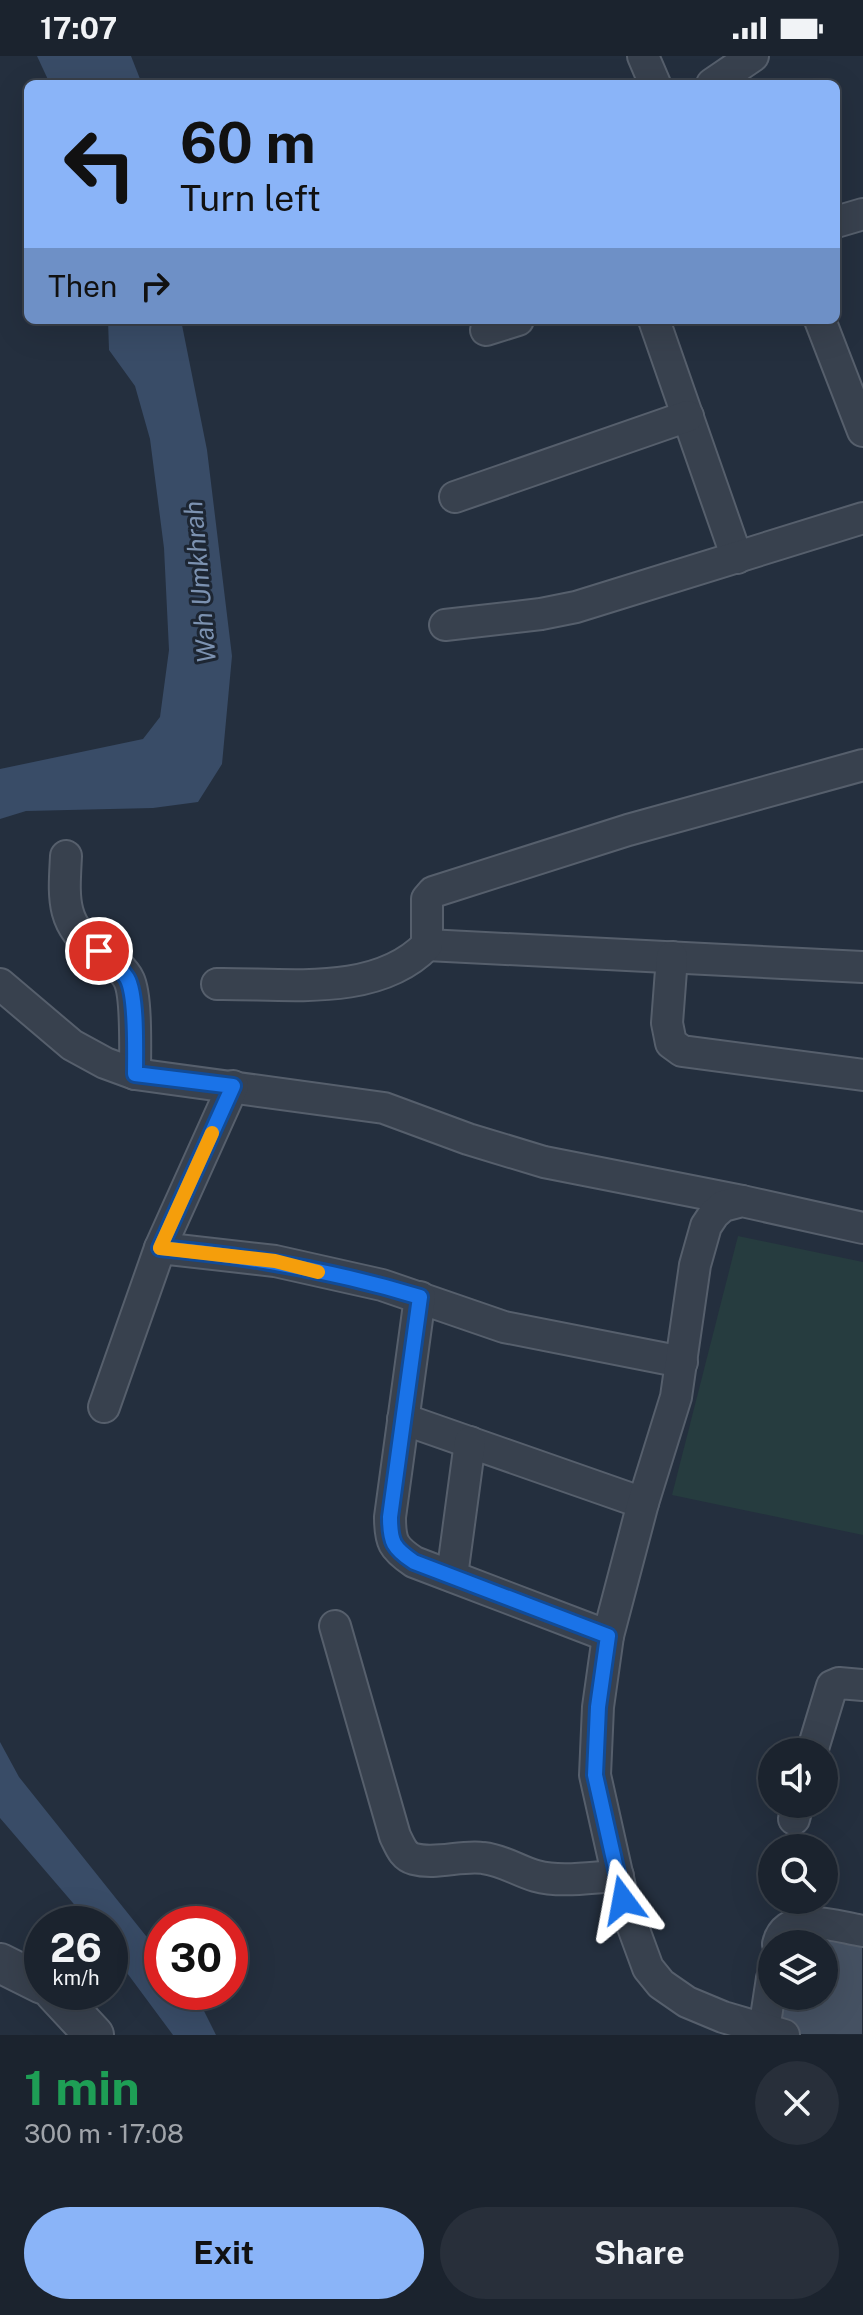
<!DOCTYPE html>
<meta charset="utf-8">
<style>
body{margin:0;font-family:"Public Sans",sans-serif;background:#282f3a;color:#f1f3f6;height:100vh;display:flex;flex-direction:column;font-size:30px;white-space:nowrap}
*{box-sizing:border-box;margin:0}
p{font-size:26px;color:#a0a4aa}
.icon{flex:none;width:44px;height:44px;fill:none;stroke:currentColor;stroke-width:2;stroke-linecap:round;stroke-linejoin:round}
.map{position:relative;height:1979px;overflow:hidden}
.details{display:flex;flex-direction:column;background:#1b232e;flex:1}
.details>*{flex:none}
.hud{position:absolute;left:24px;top:24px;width:816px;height:244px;border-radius:12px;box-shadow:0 8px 32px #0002,0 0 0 2px #39404a;background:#8ab4f8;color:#111;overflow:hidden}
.fabs{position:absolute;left:758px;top:1682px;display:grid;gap:16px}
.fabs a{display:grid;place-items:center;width:80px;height:80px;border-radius:50%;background:#1b232e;box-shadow:0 8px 32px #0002,0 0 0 2px #39404a;font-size:40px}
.speed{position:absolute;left:24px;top:1850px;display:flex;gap:16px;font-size:40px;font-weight:700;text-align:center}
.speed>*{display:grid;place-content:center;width:104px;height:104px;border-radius:50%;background:#1b232e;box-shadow:0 8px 32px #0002,0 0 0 2px #39404a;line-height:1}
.speed small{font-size:20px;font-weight:400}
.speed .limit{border:12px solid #d22;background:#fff;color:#111}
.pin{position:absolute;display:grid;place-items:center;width:68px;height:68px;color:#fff;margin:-34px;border:4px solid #fff;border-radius:50%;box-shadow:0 2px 8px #0007}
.me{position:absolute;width:88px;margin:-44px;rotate:347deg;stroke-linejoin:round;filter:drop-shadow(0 0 6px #0008)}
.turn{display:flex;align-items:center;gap:28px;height:168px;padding:0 24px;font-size:36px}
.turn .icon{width:104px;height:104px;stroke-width:2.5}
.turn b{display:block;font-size:56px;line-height:68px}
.then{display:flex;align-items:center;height:76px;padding:0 24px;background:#0003;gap:16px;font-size:30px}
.round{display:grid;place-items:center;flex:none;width:84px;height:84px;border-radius:42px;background:#282f3a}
.overview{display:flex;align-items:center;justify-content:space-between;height:136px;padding:0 24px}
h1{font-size:48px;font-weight:700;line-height:60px;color:#1e9e55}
.cta{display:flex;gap:16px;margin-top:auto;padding:16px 24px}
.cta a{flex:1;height:92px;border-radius:48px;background:#8ab4f8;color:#111;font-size:32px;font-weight:700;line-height:92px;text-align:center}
.cta a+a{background:#282f3a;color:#f1f3f6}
.status{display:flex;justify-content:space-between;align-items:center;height:56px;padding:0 40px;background:#1b232e;direction:ltr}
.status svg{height:22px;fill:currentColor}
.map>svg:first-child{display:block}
</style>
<div class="status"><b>17:07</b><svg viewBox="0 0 49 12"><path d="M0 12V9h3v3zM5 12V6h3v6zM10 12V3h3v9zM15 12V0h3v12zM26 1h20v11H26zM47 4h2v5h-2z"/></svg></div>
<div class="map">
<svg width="863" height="1979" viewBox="0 0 863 1979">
<rect width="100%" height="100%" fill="#242f3e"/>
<polygon fill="#263c3f" points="738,1180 863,1206 863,1479 672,1439"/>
<g fill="#394c67">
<polygon points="37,0 131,0 142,28 50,28"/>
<polygon points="108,264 181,264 207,394 232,600 222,708 198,746 153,752 26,755 0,763 0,713 143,683 160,661 169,594 164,492 150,383 135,330 109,294"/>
<polygon points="0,1686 19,1721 162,1900 162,1936 191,1936 201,1949 216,1979 173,1979 110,1894 110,1868 91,1868 0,1762"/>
</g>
<polygon fill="#455162" stroke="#1f2835" stroke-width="2" points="784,1873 863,1881 863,1979 784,1979 772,1940 824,1940 824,1888 781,1888"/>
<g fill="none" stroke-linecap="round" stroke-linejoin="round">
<defs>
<g id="minor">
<polyline points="643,0 655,28"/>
<polyline points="712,28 753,0"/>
<polyline points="836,166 863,158"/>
<polyline points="654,264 737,502"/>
<polyline points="820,264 863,375"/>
<polyline points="486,274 518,264"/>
<polyline points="455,441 688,360"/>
<polyline points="445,569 541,558 576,551 863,462"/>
<path d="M66,800c-2,40 -6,69 31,94 11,8 26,17 32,30 8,17 6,73 6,94"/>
<polyline points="427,889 863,911"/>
<polyline points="672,901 667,967 671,987 682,995 863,1019"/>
<polyline points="0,928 72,989 105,1007 135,1018 384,1052 468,1083 544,1106 742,1145"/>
<path d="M217,928c68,-1 159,14 210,-39v-46l6,-7 195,-62 235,-65"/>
<polyline points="160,1192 275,1205 382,1229 504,1271 682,1306"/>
<path d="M420,1241l-30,220c0,25 3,31 24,45l194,74"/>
<polyline points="104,1351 160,1192 233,1030"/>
<polyline points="403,1363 643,1447"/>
<polyline points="452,1520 470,1386"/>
<path d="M335,1570l60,210c5,10 8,20 19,23 22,6 47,-4 69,-1 20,2 35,13 53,18 25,7 57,1 82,0"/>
<polyline points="812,1696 832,1630 839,1627 863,1629"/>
<polyline points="794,1763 798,1748"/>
<path d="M778,1888c8,-36 59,-17 85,-13"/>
<polyline points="764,1974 772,1922"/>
<polyline points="784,1979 723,1961 687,1946 661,1928 648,1912 623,1844 595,1719 598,1651 608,1580 643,1447 676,1341 695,1209 706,1170 714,1158 723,1150 742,1145 863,1172"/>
</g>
<g id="tertiary">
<polyline points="0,1907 42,1928"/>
<polyline points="54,1936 94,1979"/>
</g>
</defs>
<use href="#minor" stroke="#565f6c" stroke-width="34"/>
<use href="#tertiary" stroke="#565f6c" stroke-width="42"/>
<use href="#minor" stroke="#38414e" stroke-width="30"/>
<use href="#tertiary" stroke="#38414e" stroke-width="38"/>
</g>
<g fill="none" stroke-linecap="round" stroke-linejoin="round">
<defs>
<path id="route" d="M99,895c11,8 21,16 28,27 10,17 8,74 8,96l98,12 -73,162c88,8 175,23 260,49l-30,220c0,25 3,31 24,45l194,74 -10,71 -3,68 28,125"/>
</defs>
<use href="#route" stroke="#114b97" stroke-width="20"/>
<use href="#route" stroke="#1a73e8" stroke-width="14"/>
<polyline stroke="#f59e0b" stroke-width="14" points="212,1077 160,1192 275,1205 318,1216"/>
</g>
<g text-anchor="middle" stroke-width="6" stroke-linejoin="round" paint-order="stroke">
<g font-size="26" font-style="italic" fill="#7c92b1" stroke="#1d2633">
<text transform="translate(200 526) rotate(-95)" y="9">Wah Umkhrah</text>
</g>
</g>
</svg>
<div class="fabs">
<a><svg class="icon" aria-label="sound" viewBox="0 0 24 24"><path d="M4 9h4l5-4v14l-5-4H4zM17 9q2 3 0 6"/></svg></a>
<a><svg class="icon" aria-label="search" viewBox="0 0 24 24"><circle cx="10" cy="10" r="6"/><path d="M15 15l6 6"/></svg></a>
<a><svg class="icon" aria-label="layers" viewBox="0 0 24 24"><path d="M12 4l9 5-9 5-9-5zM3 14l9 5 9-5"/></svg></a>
</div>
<div class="speed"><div>26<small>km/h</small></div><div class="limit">30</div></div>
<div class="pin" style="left:99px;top:895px;background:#d93025"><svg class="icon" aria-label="arrive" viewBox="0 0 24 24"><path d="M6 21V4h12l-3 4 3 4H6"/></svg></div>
<svg class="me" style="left:623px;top:1844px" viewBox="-20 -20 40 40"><path d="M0-17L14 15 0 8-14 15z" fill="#1a73e8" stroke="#fff" stroke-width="4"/></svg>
<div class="hud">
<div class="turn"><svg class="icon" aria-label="left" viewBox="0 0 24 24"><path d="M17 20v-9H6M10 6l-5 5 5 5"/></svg><div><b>60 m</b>Turn left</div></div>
<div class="then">Then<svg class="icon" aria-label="right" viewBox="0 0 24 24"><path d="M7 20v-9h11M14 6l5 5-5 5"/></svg></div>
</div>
</div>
<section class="details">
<div class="overview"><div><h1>1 min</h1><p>300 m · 17:08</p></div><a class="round"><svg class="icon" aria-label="close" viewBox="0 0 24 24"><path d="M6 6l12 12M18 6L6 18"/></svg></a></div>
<div class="cta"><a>Exit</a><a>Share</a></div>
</section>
